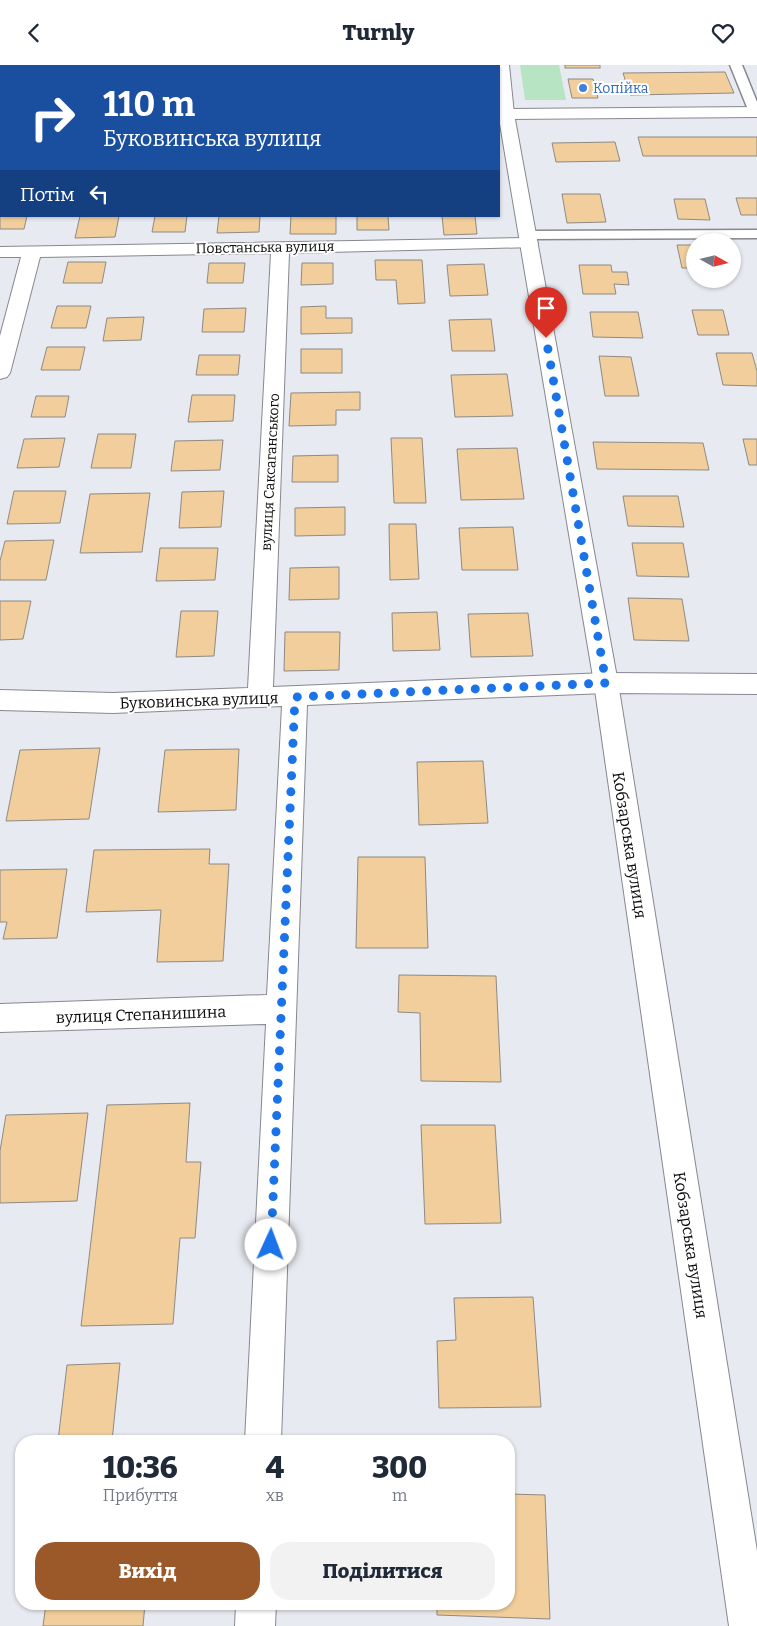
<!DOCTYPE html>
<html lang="uk">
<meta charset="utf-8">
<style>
body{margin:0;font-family:Bitter,serif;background:#f2f2f3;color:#1f2937;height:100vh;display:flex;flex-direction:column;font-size:19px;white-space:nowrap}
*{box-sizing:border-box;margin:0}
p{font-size:16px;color:#747a83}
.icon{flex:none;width:28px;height:28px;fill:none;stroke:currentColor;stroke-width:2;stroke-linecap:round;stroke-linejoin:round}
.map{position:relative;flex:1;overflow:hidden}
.side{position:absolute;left:15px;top:1370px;width:500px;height:175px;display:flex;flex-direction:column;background:#fff;border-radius:20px;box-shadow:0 1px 4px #0004}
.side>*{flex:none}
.guide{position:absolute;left:0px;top:0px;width:500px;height:152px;box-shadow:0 1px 4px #0004;background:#1a4fa0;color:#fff;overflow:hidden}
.needle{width:32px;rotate:98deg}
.fabs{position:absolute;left:686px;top:168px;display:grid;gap:10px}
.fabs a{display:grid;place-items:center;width:55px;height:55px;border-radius:50%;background:#fff;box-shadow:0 1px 4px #0004;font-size:25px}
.pin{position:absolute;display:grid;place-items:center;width:42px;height:42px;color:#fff;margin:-51px -21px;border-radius:50% 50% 50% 0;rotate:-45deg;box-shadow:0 0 5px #0007}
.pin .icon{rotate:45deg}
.me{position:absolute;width:55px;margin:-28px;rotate:2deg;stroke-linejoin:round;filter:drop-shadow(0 0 4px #0008)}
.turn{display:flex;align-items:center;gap:18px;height:105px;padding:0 20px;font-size:22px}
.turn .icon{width:65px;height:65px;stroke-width:2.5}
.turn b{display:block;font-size:35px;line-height:42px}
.then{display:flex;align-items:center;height:48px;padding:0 20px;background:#0003;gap:10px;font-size:19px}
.eta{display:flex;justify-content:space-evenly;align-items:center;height:85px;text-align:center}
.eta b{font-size:30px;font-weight:800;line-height:35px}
.primary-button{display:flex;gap:10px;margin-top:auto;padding:10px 20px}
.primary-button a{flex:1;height:58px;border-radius:20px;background:#9b5828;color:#fff;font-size:20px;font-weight:800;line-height:58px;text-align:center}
.primary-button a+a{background:#f2f2f3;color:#1f2937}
header{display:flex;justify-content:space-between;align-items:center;height:65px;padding:0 20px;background:#fff;font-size:22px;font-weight:800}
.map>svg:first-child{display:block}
</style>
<header><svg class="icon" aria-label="back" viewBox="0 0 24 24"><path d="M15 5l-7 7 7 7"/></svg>Turnly<svg class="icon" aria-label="heart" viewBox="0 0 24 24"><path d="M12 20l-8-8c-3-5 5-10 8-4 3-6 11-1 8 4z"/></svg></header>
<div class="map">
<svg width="757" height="1561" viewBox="0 0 757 1561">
<rect width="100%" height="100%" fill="#e8eaf1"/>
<polygon fill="#b7e4c2" points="520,0 559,0 566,35 525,35"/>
<g fill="#f1ce9c" stroke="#8e8a84">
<rect x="565" y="0" width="35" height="3"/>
<polygon points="725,7 734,28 630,30 623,8"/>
<polygon points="568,14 593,14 598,33 572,33"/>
<polygon points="638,72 757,72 757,91 643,91"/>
<polygon points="615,77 620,96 556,97 552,78"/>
<polygon points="562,129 600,129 606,157 567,158"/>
<polygon points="736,133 757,133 757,150 741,150"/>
<polygon points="674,134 705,134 710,155 678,154"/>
<polygon points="0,147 1,151 27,151 24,164 0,164"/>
<polygon points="80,151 119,151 115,172 75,173"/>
<polygon points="155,151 187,151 185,167 152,167"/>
<polygon points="219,151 260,151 259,167 217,168"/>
<polygon points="291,151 336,151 336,169 290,169"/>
<polygon points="357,151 388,151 389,165 357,165"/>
<polygon points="442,151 475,151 477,169 444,170"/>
<polygon points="677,180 695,180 695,203 682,203"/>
<polygon points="375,195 422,195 425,238 398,239 396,215 376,215"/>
<polygon points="68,197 106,197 102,218 63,218"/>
<polygon points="209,198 245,198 243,218 207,218"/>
<polygon points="302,198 333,198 333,219 301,220"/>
<polygon points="484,199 488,230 450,231 447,200"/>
<polygon points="579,200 611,200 612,207 627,207 629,220 614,219 616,229 583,229"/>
<polygon points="57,241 91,241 86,263 51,263"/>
<polygon points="326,241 326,253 352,253 352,268 301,269 301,242"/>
<polygon points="246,243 244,267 202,267 204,244"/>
<polygon points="692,245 723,245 729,270 698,270"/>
<polygon points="590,247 638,247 643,273 593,272"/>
<polygon points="144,252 141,275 103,276 107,253"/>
<polygon points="491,254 495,286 452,286 449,255"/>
<polygon points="47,282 85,282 80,305 41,305"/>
<rect x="301" y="284" width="41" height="24"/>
<polygon points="716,288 752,288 757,306 757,321 723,320"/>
<polygon points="199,290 240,290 238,310 196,310"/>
<polygon points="599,291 631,292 639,331 605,331"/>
<polygon points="507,309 513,351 455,352 451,310"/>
<polygon points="360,327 360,345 336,345 336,360 289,361 291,328"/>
<polygon points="192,330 235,330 233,356 188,357"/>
<polygon points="36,331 69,331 65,352 31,352"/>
<polygon points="98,369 136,369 131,403 91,403"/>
<polygon points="65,373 59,402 17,403 24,374"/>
<polygon points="391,373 422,373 426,438 394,438"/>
<polygon points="743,374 757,374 757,400 749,400"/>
<polygon points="223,375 220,405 171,406 175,376"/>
<polygon points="593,377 703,378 709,405 597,404"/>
<polygon points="517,383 524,434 461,435 457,384"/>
<polygon points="338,390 338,417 292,417 293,391"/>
<polygon points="14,426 66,426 60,458 7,459"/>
<polygon points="224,426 221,462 179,463 182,427"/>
<polygon points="150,428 142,487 80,488 90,429"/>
<polygon points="623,431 678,431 684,462 628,461"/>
<polygon points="345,442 345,470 295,471 295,443"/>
<polygon points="389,459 416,459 419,514 390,515"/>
<polygon points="513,462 518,505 462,505 459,463"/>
<polygon points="54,475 46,515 0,515 0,496 5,476"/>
<polygon points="632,478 683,478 689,512 637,511"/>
<polygon points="160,483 218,483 215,515 156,516"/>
<polygon points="339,502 339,534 289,535 290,503"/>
<polygon points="628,533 682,534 689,576 634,575"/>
<polygon points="0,536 31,536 23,574 0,575"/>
<polygon points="181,546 218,546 214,591 176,592"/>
<polygon points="437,547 440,585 393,586 392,548"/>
<polygon points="528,548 533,591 471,592 468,549"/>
<polygon points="285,567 340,567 339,605 284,606"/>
<polygon points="100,683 89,754 6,756 20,685"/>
<polygon points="239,684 236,745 158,747 165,685"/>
<polygon points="483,696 488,758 419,760 417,697"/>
<polygon points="210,784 209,799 229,799 223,896 157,897 161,845 86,847 94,785"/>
<polygon points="358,792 425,792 428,883 356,883"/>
<polygon points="67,804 57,873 3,874 7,857 0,857 0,805"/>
<polygon points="399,910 496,911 501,1017 421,1016 420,948 398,947"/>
<polygon points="190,1038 186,1097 201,1097 195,1173 180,1173 173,1259 81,1261 107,1040"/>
<polygon points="88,1048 77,1136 0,1138 0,1086 6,1050"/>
<polygon points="421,1060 495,1060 501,1158 425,1159"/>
<polygon points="533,1232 541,1342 439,1343 437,1276 456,1275 454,1233"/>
<polygon points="120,1298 112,1376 58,1376 67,1300"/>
<polygon points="509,1429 545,1430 550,1554 437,1550 437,1539 509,1539"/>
<polygon points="46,1539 145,1539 143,1561 43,1561"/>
</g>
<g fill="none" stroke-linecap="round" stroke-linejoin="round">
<defs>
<g id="lane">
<polygon points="730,0 742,0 757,37 757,50 751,50 749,47"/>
<polygon points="757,165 757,173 528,174 521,170 528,166"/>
</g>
<g id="street">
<polygon points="122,0 138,0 138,1 123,1"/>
<polygon points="757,42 757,52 499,54 499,44"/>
<rect x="0" y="49" width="1" height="10"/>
<polygon points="529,173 535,174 538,178 535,182 289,188 273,622 606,608 757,609 757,629 606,628 307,640 281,1376 245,1376 266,959 0,967 0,939 267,930 282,641 113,648 0,645 0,625 113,628 248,623 271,188 40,192 10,308 7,312 0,314 0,271 21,192 0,192 0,182"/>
<polygon points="236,1539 276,1539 275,1561 235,1561"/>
</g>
<polygon id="secondary" points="493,0 509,0 514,49 618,618 757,1486 757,1561 729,1561 594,618 499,53 499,1"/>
</defs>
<use href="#lane" stroke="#87888f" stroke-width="3"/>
<use href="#street" stroke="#87888f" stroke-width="2"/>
<use href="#secondary" stroke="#87888f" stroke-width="2"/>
<use href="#lane" fill="#fff" fill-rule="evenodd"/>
<use href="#street" fill="#fff" fill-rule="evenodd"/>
<use href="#secondary" fill="#fff" fill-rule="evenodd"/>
</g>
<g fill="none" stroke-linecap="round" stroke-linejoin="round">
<polyline stroke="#1a73e8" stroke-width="9" stroke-dasharray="0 16.2" points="271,1180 295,632 606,618 546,273"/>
</g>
<circle fill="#3f7fe0" stroke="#fff" stroke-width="2" cx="583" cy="23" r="5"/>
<g text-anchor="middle" stroke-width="4" stroke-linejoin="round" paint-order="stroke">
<g font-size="14" fill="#366cbe" stroke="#fff" text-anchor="start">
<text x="593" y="28">Копійка</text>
</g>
<g font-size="14" fill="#0b0b0d" stroke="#fff">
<text transform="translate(265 182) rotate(-1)" y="5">Повстанська вулиця</text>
<text transform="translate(270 407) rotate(-87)" y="5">вулиця Саксаганського</text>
</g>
<g font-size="16" fill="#0b0b0d" stroke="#fff">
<text transform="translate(199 635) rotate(-2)" y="6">Буковинська вулиця</text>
<text transform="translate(630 780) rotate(81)" y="6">Кобзарська вулиця</text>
<text transform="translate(141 949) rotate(-2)" y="6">вулиця Степанишина</text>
<text transform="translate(691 1180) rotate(81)" y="6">Кобзарська вулиця</text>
</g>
</g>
</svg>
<div class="fabs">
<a><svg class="needle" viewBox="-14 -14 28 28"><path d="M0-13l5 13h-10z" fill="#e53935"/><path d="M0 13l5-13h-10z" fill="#747a83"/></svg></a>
</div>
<div class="pin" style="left:546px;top:273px;background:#d93025"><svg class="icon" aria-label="arrive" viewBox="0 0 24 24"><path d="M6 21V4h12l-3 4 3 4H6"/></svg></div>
<svg class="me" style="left:271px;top:1180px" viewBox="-20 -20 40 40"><circle r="19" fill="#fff"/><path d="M0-13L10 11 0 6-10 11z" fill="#1a73e8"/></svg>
<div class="guide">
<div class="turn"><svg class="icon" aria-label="right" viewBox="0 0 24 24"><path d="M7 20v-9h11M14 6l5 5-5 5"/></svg><div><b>110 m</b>Буковинська вулиця</div></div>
<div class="then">Потім<svg class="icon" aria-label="left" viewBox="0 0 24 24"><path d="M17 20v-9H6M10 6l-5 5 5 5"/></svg></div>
</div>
<section class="side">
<div class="eta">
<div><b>10:36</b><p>Прибуття</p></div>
<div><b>4</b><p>хв</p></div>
<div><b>300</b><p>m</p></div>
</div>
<div class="primary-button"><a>Вихід</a><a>Поділитися</a></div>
</section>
</div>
